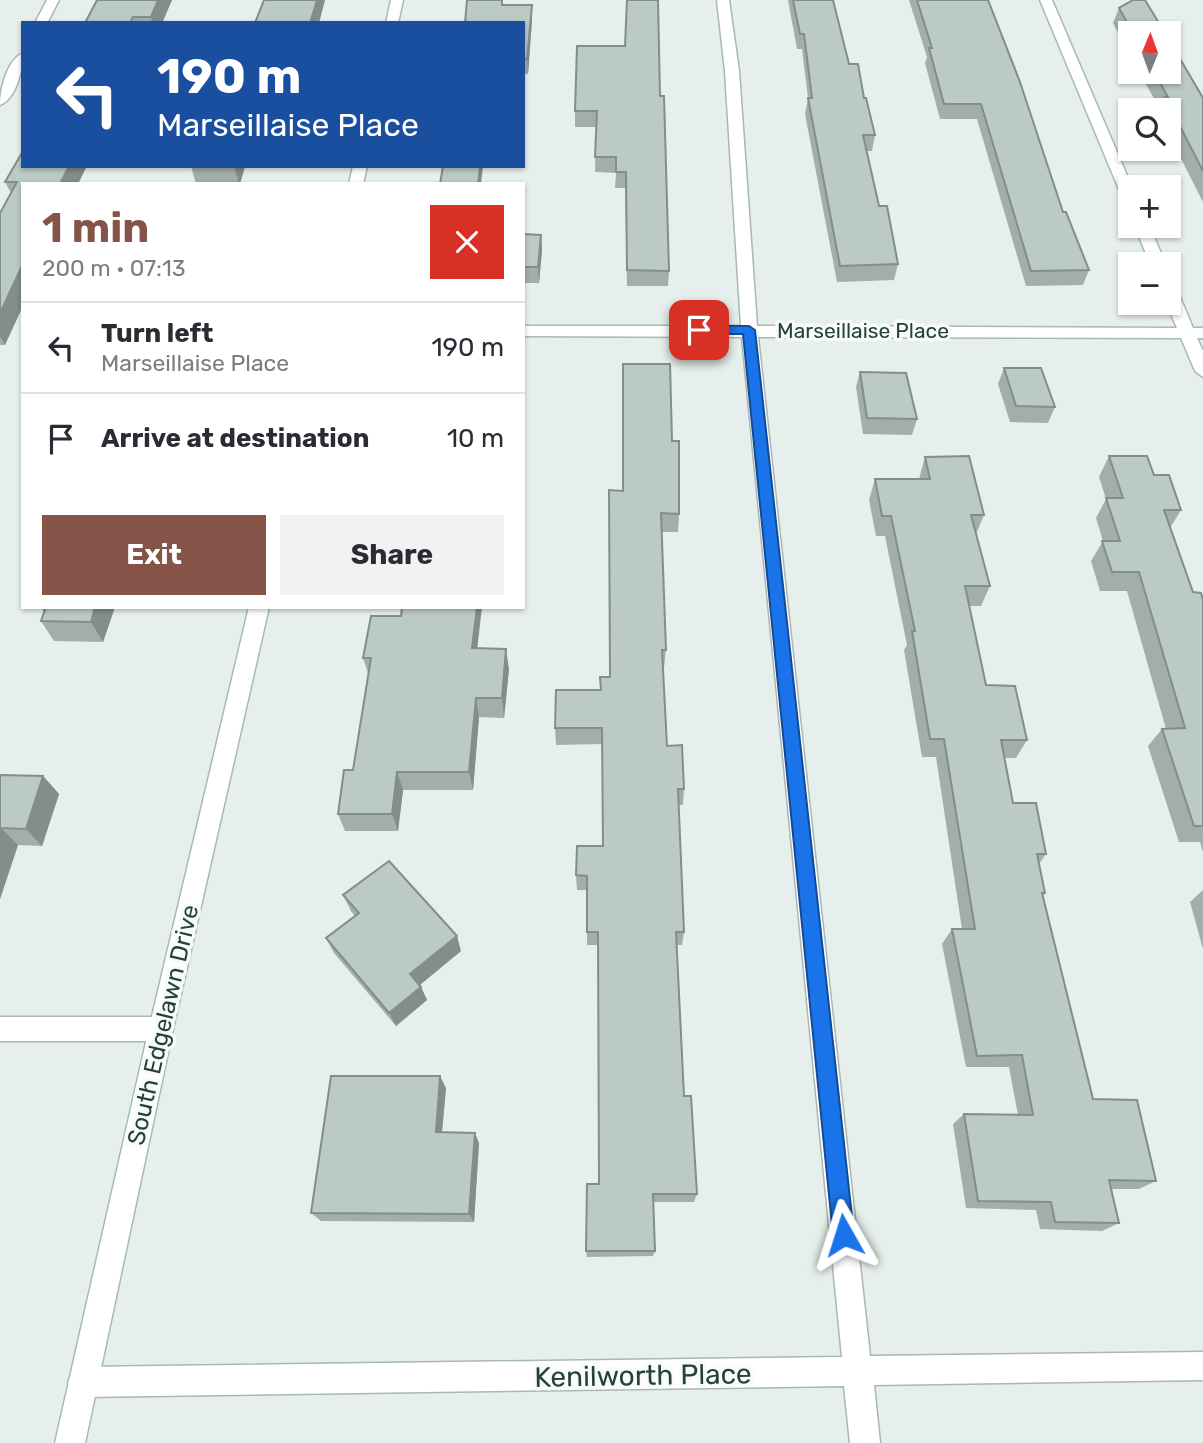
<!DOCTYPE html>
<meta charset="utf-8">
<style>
body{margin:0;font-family:Rubik,sans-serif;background:#f2f2f3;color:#2b2b33;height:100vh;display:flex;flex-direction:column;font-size:26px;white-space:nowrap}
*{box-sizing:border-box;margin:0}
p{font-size:23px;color:#7c7c81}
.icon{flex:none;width:38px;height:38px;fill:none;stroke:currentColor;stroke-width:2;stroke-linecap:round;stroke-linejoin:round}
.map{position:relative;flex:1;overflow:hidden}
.drawer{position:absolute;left:21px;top:182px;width:504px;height:427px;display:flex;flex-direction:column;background:#fff;border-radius:0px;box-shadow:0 2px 5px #0004}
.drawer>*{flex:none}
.banner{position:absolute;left:21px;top:21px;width:504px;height:147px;border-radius:0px;box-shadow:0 2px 5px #0004;background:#1a4fa0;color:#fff;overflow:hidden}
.needle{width:46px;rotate:1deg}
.controls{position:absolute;left:1118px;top:21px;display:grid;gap:14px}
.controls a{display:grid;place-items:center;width:63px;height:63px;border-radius:0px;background:#fff;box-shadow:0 2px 5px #0004;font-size:35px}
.pin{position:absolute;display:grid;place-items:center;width:60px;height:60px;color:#fff;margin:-30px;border-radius:14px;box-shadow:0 4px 10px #0006}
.me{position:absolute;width:77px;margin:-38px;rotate:354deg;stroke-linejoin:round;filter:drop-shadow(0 0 5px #0008)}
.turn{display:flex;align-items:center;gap:24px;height:147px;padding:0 21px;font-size:32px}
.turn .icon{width:91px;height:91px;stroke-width:2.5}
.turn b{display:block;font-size:49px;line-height:60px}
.round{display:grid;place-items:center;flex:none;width:74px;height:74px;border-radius:0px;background:#f2f2f3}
.summary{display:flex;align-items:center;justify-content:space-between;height:119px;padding:0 21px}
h1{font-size:42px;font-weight:700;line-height:52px;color:#855347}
.button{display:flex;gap:14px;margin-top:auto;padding:14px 21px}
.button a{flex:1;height:80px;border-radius:0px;background:#855347;color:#fff;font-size:28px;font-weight:700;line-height:80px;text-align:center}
.button a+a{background:#f2f2f3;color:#2b2b33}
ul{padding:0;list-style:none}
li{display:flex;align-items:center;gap:21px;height:91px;padding:0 21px;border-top:2px solid #e1e1e2}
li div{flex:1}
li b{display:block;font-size:26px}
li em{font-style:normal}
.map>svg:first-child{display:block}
</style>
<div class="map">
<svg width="1203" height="1443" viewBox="0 0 1203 1443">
<rect width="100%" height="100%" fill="#e6efeb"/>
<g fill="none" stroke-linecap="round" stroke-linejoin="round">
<defs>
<g id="street">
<polygon points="47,0 59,0 47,23 35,23"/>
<polygon points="717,0 729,0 739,71 757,326 1177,328 1166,303 1169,303 1169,285 1177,290 1193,328 1203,328 1203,338 1197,338 1203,351 1203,377 1195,371 1181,338 758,337 870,1356 1203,1352 1203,1380 874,1385 880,1443 850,1443 844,1386 83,1397 73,1392 68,1382 73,1372 83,1367 842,1357 742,337 523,336 523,326 741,326 725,71"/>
<polygon points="1040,0 1052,0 1132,187 1130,203 1123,199"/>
<path d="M23,53c0,16 -7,46 -23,52 0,-16 7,-45 23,-52z"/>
<polygon points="1135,226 1149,226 1166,264 1150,264"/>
<polygon points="0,1017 161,1017 170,1020 173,1029 170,1038 161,1041 0,1041"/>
</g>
<g id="secondary">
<polygon points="391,0 403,0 398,23 386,23"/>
<polygon points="353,166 367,166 363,184 349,184"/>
<polygon points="249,607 269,607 173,1029 85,1443 55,1443 149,1029"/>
</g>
</defs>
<use href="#street" stroke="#a8b8b2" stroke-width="3"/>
<use href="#secondary" stroke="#a4bbb3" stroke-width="3"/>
<use href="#street" fill="#fff" fill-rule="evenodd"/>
<use href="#secondary" fill="#fff" fill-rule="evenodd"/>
</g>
<g fill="#a1aea9">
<polygon points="97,0 172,0 162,23 85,23"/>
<polygon points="788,0 833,0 849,64 864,98 875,135 872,151 866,151 879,206 898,264 894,280 837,282 805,114 808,98 802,49 797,49"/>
<polygon points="909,0 988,0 1063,212 1089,270 1083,285 1026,286 977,119 940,119 925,63 927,57"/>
<polygon points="505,5 532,5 532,20 528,74 523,74 523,23"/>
<polygon points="1119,8 1165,33 1130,33 1130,55 1113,23"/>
<polygon points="1139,72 1169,72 1203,98 1203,202 1169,135 1169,110 1159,110 1160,109"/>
<polygon points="660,96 669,271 668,286 627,286 625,188 615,188 616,173 595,172 596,127 575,127 575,111"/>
<polygon points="23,151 23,184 5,345 0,345 0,213 11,193 5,182"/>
<polygon points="191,166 245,166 240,184 196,184"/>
<polygon points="523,234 541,235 542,250 539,283 523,283"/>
<polygon points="1004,368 1055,407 1048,423 1010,422 998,384"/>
<polygon points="860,372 917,419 912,435 863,434 856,387"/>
<polygon points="672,441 679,514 678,532 662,532 666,650 664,668 663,668 667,746 684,789 683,805 678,805 684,932 682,945 677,945 684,1096 697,1194 694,1202 653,1202 655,1251 653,1256 587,1257 586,1251 599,1184 598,945 587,945 587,890 577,890 576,875 603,846 602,744 556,745 555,728 600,690 600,677 609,677 623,491"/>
<polygon points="1109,456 1154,475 1181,510 1170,528 1193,592 1203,600 1203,852 1200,842 1179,842 1148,746 1162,729 1166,729 1127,591 1100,591 1091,561 1103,541 1096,518 1106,499 1099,477"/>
<polygon points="925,457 984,515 976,534 990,586 981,606 969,606 986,685 1027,740 1016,758 1004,758 1013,803 1046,854 1039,864 1045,893 1043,896 1093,1099 1156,1181 1139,1189 1111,1189 1119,1223 1102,1231 1040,1229 1036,1210 966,1208 953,1124 964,1114 1018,1115 1009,1067 966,1067 942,944 952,929 962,929 936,757 922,757 904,650 907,645 885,536 876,536 869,500 875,479 919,479"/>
<polygon points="40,607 115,607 103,642 54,641 41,621 44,612"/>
<polygon points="477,648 509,669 504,718 479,717 473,790 403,790 398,831 345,831 338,814 353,770 368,673 363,658"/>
<polygon points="0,775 43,776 59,794 42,846 18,845 0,899"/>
<polygon points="1203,890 1203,949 1190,902"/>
<polygon points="343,895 461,951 420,985 427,1000 396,1026 334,953 326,938 355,916 351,911"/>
<polygon points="446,1088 442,1132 479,1143 474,1222 321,1221 311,1213"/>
</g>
<g fill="#838d89">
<polygon points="158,0 172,0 162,23 152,23 151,17"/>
<polygon points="317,0 325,0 319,23 310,23"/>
<polygon points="532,5 532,20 528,74 527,59"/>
<polygon points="69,166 87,166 78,184 60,184"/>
<polygon points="234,166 245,166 240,184 239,184"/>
<polygon points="480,166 483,166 481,184 478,184"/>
<polygon points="541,235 542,250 539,283 538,267"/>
<polygon points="23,264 23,306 5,345 0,336 0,313"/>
<polygon points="95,607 115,607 103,642 91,622"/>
<polygon points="477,607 482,607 475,668 472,648"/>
<polygon points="506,649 509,669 504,718 502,698"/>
<polygon points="476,698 479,717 473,790 469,772"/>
<polygon points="397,772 403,790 398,831 392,814"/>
<polygon points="43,776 59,794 42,846 26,829"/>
<polygon points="1,828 18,845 0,899 0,832"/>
<polygon points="457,936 461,951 416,988 410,974"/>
<polygon points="421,987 427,1000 396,1026 389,1013"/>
<polygon points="440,1076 446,1088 441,1142 436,1132"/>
<polygon points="475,1133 479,1143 474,1222 469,1214"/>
</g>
<g fill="#bbcac4" stroke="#838d89" stroke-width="2">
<polygon points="97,0 158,0 151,17 133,17 130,23 85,23"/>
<polygon points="264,0 317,0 310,23 255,23"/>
<polygon points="467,0 502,0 502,5 532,5 527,59 523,59 523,23 465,23"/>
<polygon points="627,0 658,0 660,96 664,96 669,271 627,270 626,172 616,172 616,157 595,157 597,111 575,111 577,46 625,46"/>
<polygon points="793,0 833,0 849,64 858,64 864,98 866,98 875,135 863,135 879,206 887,206 898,264 840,266 808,98 812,98 804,34 800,34"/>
<polygon points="917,0 988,0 1020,82 1063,212 1066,212 1089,270 1031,271 981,104 944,104 929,48 932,48"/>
<polygon points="1133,0 1145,0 1165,33 1133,33 1119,8"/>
<polygon points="1169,40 1203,98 1203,171 1165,97 1168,97 1154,72 1169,72"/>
<polygon points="23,151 23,166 69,166 60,184 23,184 23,264 0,313 0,213 17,182 5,182"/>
<polygon points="443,166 480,166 478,184 440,184"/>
<polygon points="523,234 541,235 538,267 523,267"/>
<polygon points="623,364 670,364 672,441 679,441 679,514 661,513 666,650 662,650 667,746 682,745 684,789 678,789 684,932 676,932 684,1096 691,1096 697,1194 653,1194 655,1251 586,1251 587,1184 599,1184 598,932 587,932 587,876 576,875 577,846 603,846 602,728 555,728 556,690 601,690 600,677 610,677 609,490 623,491"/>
<polygon points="1004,368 1041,368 1055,407 1016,406"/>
<polygon points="860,372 906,373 917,419 867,418"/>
<polygon points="969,456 984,515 971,515 990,586 965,586 986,685 1015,686 1027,740 1001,740 1013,803 1036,803 1046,854 1037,854 1045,893 1042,893 1093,1099 1137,1100 1156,1181 1109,1180 1119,1223 1055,1222 1051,1202 978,1201 964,1114 1033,1115 1022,1055 977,1056 952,929 975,929 944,739 930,739 912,631 915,631 891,516 882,516 875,479 930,479 925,457"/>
<polygon points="1109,456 1147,456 1154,475 1169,475 1181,510 1164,510 1193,592 1201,593 1203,600 1203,826 1194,826 1162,729 1185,728 1139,572 1112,572 1102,541 1120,541 1106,498 1123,498"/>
<polygon points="46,607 95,607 91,622 41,621"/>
<polygon points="402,607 477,607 472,648 506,649 502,698 476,698 469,772 397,772 392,814 338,814 344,770 353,770 371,658 363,658 371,616 401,616"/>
<polygon points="0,775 43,776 26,829 1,828 0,832"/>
<polygon points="389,861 457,936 410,974 421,987 389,1013 326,938 359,913 343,895"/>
<polygon points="331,1076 440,1076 436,1132 475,1133 469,1214 311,1213"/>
</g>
<polygon fill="#1a73e8" stroke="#114b97" stroke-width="2" points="749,326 755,330 854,1235 851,1243 844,1246 836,1243 833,1235 743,334 699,334 693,330 699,326"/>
<g text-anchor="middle" stroke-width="7" stroke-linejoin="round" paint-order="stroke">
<g font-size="21" fill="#24423a" stroke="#f7fbf9">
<text x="863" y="338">Marseillaise Place</text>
</g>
<g font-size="24" fill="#24423a" stroke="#f7fbf9">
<text transform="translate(163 1025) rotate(-77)" y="8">South Edgelawn Drive</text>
</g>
<g font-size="28" fill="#24423a" stroke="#f7fbf9">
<text transform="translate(643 1375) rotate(-1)" y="10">Kenilworth Place</text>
</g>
</g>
</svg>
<div class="controls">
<a><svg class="needle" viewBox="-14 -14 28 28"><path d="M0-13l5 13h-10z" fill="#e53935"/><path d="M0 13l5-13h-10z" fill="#7c7c81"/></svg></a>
<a><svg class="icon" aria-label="search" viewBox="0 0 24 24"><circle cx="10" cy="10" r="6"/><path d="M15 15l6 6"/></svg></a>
<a>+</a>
<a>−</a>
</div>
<div class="pin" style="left:699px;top:330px;background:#d93025"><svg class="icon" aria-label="arrive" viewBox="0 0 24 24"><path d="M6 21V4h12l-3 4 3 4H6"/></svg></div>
<svg class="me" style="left:844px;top:1235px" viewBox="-20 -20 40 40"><path d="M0-17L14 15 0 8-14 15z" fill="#1a73e8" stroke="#fff" stroke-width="4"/></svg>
<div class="banner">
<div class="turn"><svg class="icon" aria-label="left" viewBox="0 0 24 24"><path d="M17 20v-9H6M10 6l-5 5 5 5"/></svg><div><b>190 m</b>Marseillaise Place</div></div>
</div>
<section class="drawer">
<div class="summary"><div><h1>1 min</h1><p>200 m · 07:13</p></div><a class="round" style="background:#d93025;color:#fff"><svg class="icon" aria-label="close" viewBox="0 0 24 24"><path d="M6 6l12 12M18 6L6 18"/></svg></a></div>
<ul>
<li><svg class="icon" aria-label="left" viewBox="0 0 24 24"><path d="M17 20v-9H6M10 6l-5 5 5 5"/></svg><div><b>Turn left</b><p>Marseillaise Place</p></div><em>190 m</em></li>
<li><svg class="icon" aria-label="arrive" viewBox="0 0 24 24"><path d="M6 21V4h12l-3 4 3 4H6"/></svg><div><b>Arrive at destination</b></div><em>10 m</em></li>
</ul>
<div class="button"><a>Exit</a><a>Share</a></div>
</section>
</div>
